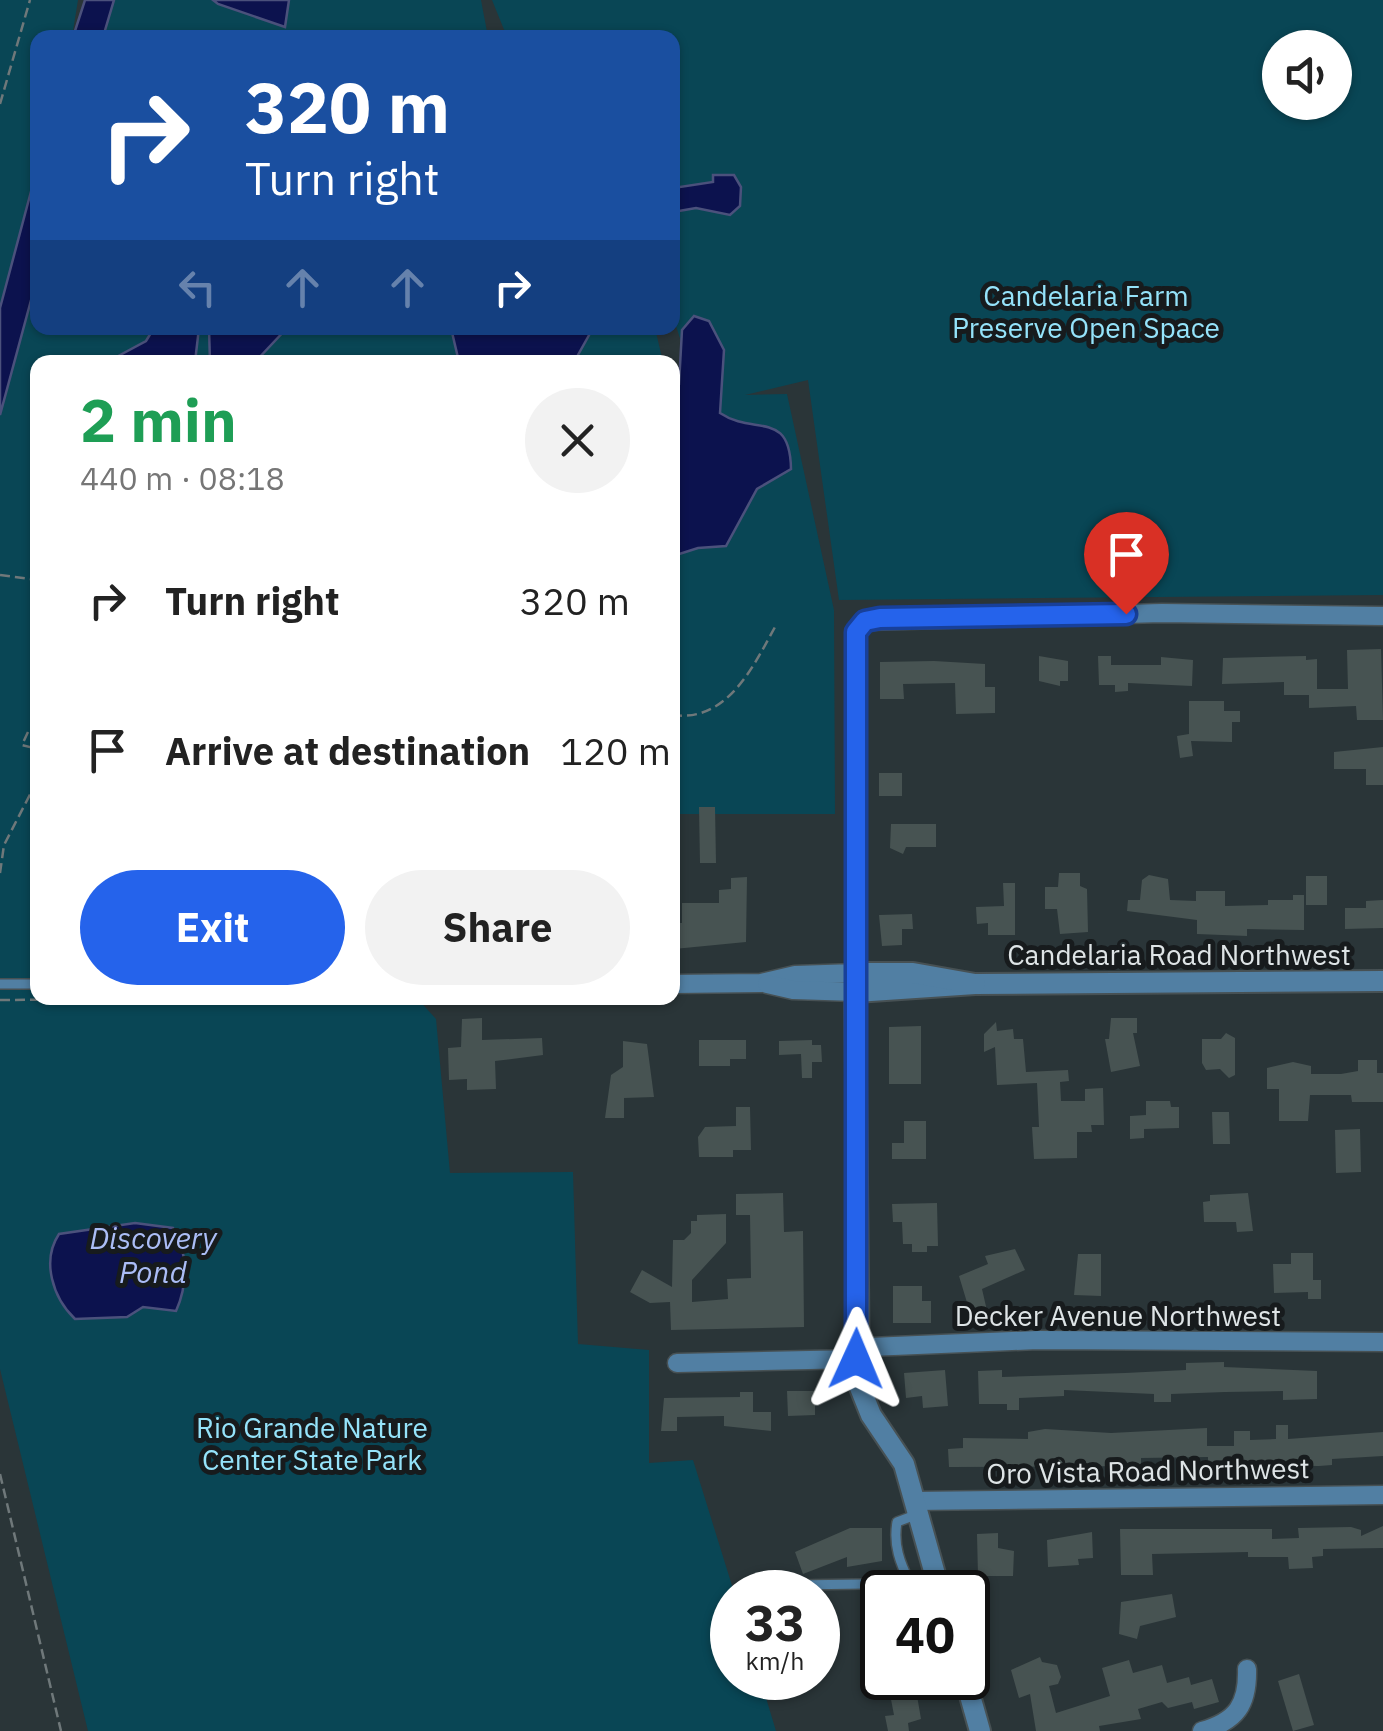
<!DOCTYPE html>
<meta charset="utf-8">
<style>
body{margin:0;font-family:"IBM Plex Sans",sans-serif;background:#f2f2f2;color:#222;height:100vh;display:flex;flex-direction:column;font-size:38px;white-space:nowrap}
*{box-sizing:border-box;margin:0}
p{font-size:32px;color:#767676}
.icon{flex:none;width:55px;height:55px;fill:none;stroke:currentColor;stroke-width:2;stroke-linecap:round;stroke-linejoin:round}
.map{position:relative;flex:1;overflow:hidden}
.side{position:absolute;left:30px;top:355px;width:650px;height:650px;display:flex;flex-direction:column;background:#fff;border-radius:20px;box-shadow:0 2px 8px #0004}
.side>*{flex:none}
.guide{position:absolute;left:30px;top:30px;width:650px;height:305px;border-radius:20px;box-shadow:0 2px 8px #0004;background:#1a4fa0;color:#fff;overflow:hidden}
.controls{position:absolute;left:1262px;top:30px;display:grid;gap:20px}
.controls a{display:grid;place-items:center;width:90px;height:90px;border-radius:50%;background:#fff;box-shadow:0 2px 8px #0004;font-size:50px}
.speed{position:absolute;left:710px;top:1570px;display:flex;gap:20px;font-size:50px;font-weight:700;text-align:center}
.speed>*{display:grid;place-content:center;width:130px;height:130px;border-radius:50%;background:#fff;box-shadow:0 2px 8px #0004;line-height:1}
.speed small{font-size:25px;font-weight:400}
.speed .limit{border:5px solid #111;border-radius:15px;background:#fff;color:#111}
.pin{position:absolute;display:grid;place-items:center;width:85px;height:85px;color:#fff;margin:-102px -42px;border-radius:50% 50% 50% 0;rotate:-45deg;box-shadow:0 0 10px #0007}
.pin .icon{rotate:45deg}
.me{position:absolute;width:110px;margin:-55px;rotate:1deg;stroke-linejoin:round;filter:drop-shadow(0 0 8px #0008)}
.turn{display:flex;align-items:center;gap:35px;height:210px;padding:0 50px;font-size:45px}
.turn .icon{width:130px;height:130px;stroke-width:2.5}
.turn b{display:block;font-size:70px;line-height:85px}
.lanes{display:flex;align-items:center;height:95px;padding:0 50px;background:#0003;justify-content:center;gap:50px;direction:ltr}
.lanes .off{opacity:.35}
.round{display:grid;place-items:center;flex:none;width:105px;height:105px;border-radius:52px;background:#f2f2f2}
.overview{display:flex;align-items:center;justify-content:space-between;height:170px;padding:0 50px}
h1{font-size:60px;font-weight:700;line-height:75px;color:#1e9e55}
.action{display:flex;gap:20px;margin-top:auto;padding:20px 50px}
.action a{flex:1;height:115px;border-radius:60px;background:#2563eb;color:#fff;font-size:40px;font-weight:700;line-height:115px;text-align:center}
.action a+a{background:#f2f2f2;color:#222}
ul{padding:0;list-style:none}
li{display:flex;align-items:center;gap:30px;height:150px;padding:0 50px}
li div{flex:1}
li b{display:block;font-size:38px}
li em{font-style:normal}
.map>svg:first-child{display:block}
</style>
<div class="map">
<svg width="1383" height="1731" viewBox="0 0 1383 1731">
<rect width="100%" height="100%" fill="#2a3538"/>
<g fill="#094655" fill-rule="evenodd">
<polygon points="0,0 78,0 72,37 38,38 37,169 0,308"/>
<polygon points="114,0 481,0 488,37 103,38"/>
<path d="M492,0h891v595l-544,5 -31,-220 -63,15 42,-1 47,216 1,204h-162v-412l27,-3 -27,-82 -1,-279 -165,-1zM1280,48h55v54h-55z"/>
<polygon points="37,278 38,328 655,328 663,362 38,362 38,998 417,998 436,1019 450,1173 573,1172 578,1344 649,1350 649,1463 693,1460 734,1592 732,1678 760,1678 776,1731 88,1731 0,1369 0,415"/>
</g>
<g fill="#0c124e" stroke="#4b517c" stroke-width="2.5">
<polygon points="85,0 114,0 103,37 73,37"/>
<polygon points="213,0 289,0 285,27 218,4"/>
<polygon points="37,169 37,278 0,415 0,308"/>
<polygon points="713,175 734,175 741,187 740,206 730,215 696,208 673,212 673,188 713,182"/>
<path d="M694,316l15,5 15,29 -4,63c34,23 70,-4 71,56l-34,20 -31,57 -28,2 -25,8v-171l6,-1 3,-54z"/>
<polygon points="154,328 199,328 195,362 107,362 146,341"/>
<polygon points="209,328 287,328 255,362 210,362"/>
<polygon points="451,328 593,328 574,362 459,362"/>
<path d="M135,1223l38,5c15,23 15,57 3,83l-33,-4 -16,10 -52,2c-22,-21 -34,-58 -16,-85z"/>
</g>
<g fill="#475352">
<polygon points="1381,649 1383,720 1357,720 1356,706 1309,708 1309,695 1284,695 1284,682 1222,684 1223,658 1306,656 1306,660 1317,659 1317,689 1348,689 1347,650"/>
<polygon points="1039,656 1068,661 1068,681 1060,681 1060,686 1039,681"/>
<polygon points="1098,656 1111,656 1111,665 1161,665 1161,657 1193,660 1192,686 1128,683 1128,691 1115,692 1115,685 1099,685"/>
<polygon points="934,661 985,664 985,687 995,687 995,713 956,714 955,683 903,684 904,699 880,699 880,662"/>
<polygon points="1189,701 1224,701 1224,711 1240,711 1240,722 1232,722 1232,742 1191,741 1193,756 1180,758 1177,736 1189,734"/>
<polygon points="1383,747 1383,785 1366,785 1366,769 1334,769 1334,752"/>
<rect x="879" y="773" width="23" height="23"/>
<polygon points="699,807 715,807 716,863 700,863"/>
<polygon points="891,824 936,824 936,847 906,847 903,854 890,848"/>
<polygon points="1059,873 1080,873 1080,886 1087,889 1088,932 1060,934 1057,909 1045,909 1045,887 1058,887"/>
<polygon points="1149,875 1168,879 1170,900 1196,901 1196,891 1225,891 1225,906 1268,905 1268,900 1293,900 1293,895 1304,895 1304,930 1247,929 1247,936 1197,934 1197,920 1127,911 1128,900 1140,900 1142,880"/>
<rect x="1306" y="876" width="21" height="29"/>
<polygon points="747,877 746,942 674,949 674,923 682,923 682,903 719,903 719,890 731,889 731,878"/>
<polygon points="1003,883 1015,883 1015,935 988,935 988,923 977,924 976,907 1004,906"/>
<polygon points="1383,900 1383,928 1345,929 1345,908 1366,908 1366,901"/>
<polygon points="912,914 913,929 902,929 902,945 882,946 879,915"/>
<polygon points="482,1018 482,1040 542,1038 543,1055 495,1061 496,1089 467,1090 467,1079 449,1080 448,1048 461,1047 462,1019"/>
<polygon points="1111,1018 1137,1018 1137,1033 1133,1033 1140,1066 1111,1072 1105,1039 1109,1039"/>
<polygon points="996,1022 997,1031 1013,1029 1014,1039 1023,1039 1026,1072 1068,1070 1069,1081 1060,1082 1061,1101 1085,1101 1085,1089 1103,1088 1104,1125 1091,1125 1092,1132 1077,1132 1077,1158 1034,1159 1032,1127 1039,1127 1037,1083 997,1085 995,1047 984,1052 984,1034"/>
<polygon points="921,1026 921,1084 889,1084 889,1027"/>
<polygon points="1226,1033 1235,1038 1235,1075 1229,1078 1220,1069 1206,1070 1202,1063 1202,1039 1221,1039"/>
<polygon points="699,1040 746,1040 746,1059 730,1059 730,1066 699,1066"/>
<polygon points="812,1040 812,1045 821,1045 822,1062 812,1062 812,1078 802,1078 801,1054 779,1055 779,1041"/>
<polygon points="623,1041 647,1044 654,1097 624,1098 624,1118 605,1118 611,1075 623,1067"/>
<polygon points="1358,1060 1377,1060 1377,1073 1383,1073 1383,1102 1352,1102 1351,1095 1310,1095 1308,1121 1279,1121 1279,1089 1267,1089 1267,1068 1293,1062 1311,1066 1311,1074 1341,1074 1358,1071"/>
<polygon points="1146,1101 1170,1101 1171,1107 1179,1107 1179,1128 1144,1129 1144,1138 1130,1139 1130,1116 1146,1115"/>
<polygon points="736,1107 750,1107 751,1150 733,1150 733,1157 699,1157 698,1137 705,1127 736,1126"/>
<polygon points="1212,1112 1229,1112 1230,1144 1213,1144"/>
<polygon points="904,1121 926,1121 926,1159 892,1159 892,1143 904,1143"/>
<polygon points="1360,1129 1361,1172 1336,1173 1335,1130"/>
<polygon points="783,1193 784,1232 803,1231 804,1327 671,1330 670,1302 650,1303 630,1292 642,1270 672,1287 673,1240 684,1240 691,1233 691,1221 697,1221 697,1215 726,1214 726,1243 692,1280 692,1302 728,1299 727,1279 751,1278 750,1215 736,1215 736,1194"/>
<polygon points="1248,1193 1253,1231 1237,1232 1236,1222 1204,1222 1203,1202 1210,1201 1210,1195"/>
<polygon points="937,1203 938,1246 927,1246 927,1252 912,1252 912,1244 903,1244 902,1222 893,1222 892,1204"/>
<polygon points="1015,1249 1025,1270 982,1289 988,1315 972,1319 959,1276 988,1264 985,1256"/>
<polygon points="1291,1253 1313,1253 1313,1280 1321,1280 1321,1299 1308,1299 1308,1292 1274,1293 1273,1264 1291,1264"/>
<polygon points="1078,1254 1101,1254 1101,1296 1074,1295"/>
<polygon points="893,1286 922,1286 922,1301 931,1301 931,1323 893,1323"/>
<polygon points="1224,1362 1224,1367 1317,1371 1317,1399 1283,1400 1283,1391 1225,1392 1171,1394 1171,1402 1154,1402 1154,1394 1064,1390 1064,1396 1019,1398 1019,1410 1007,1410 1007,1404 979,1404 978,1371 1002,1370 1002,1377 1125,1373 1186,1370 1186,1363"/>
<polygon points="945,1370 948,1406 923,1408 922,1396 906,1398 904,1373"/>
<polygon points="787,1391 815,1391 815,1415 788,1416"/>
<polygon points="740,1392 753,1392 753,1412 771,1412 771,1431 724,1426 724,1416 677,1417 677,1431 661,1431 664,1398 740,1397"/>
<polygon points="1276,1425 1288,1425 1288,1439 1383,1432 1383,1456 1332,1459 1332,1465 1319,1466 1208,1465 1208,1457 1141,1458 1141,1466 949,1467 948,1449 963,1448 963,1438 1028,1439 1028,1432 1045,1429 1111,1433 1207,1428 1207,1446 1234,1446 1234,1431 1250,1431 1250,1440 1276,1439"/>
<polygon points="1383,1526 1383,1548 1323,1549 1323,1556 1312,1557 1313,1568 1289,1569 1288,1557 1248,1557 1248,1552 1152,1554 1153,1575 1121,1575 1120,1529 1272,1529 1272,1539 1299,1538 1298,1528 1351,1527 1361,1530 1361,1536"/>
<polygon points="850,1528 882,1528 882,1561 847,1567 847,1557 803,1574 795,1552"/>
<polygon points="1092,1532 1093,1558 1078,1559 1079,1565 1048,1567 1047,1540"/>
<polygon points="998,1533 998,1548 1014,1551 1013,1576 978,1576 977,1534"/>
<polygon points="1172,1594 1176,1617 1140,1626 1137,1639 1119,1634 1121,1602"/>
<polygon points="1040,1657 1042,1662 1057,1665 1061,1677 1058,1684 1049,1686 1056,1713 1110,1696 1102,1668 1129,1660 1133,1673 1162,1665 1167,1683 1189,1677 1191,1685 1212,1679 1219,1702 1194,1709 1192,1702 1168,1708 1162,1702 1138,1709 1141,1719 1099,1726 1100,1731 1036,1731 1030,1694 1019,1698 1011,1670"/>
<polygon points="1299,1674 1314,1725 1293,1731 1278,1681"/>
<polygon points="915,1684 921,1719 908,1723 909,1731 888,1731 885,1716 894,1715 889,1689"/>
</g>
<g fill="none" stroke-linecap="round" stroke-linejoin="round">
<defs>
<g id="service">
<polyline points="0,984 38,984"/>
<polyline points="783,1578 794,1585 935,1583"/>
<path d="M910,1583c-10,-20 -17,-38 -13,-61l21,-8"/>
</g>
<g id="minor">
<polyline points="672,984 761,983 795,975 855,973 856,632 865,621 1162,613 1383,616"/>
<polyline points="767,984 793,990 856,992"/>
<polyline points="677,1363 856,1359 870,1347 1038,1340 1383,1342"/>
<polyline points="914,1501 1383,1495"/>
<path d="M1202,1731c35,-10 46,-27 45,-62"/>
</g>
<g id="tertiary">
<polyline points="856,992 975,984 1383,981"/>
<polyline points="940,1592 904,1464 871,1415 859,1385 855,973 913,973 975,984"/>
<polyline points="965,1678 980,1731"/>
</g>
</defs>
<use href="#service" stroke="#475154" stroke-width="12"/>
<use href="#minor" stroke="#475154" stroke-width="21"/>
<use href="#tertiary" stroke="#475154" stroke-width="24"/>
<g stroke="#6f787a" stroke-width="2.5" stroke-dasharray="10 5" stroke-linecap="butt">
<polyline points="0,104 30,0"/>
<polyline points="0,575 38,580"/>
<path d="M672,715c55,8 81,-48 103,-88"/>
<polyline points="28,732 22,745 38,749"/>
<polyline points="38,754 33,761 38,764"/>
<polyline points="0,873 4,845 38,779"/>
<polyline points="0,1000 247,998"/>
<polyline points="0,1474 61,1731"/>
</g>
<use href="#service" stroke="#517fa3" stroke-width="9"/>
<use href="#minor" stroke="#517fa3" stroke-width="18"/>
<use href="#tertiary" stroke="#517fa3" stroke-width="20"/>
</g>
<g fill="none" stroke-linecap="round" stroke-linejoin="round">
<defs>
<polyline id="route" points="856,1359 856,632 865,621 880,618 1126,614"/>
</defs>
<use href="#route" stroke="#184099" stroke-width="25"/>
<use href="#route" stroke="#2563eb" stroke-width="18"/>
</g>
<g text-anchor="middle" stroke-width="10" stroke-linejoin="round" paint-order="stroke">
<g font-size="28" fill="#95e3fa" stroke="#171b1d">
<text x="1086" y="306">Candelaria Farm<tspan x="1086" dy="32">Preserve Open Space</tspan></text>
<text x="312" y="1438">Rio Grande Nature<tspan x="312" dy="32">Center State Park</tspan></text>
</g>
<g font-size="28" fill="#dee4e6" stroke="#171b1d">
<text x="1179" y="965">Candelaria Road Northwest</text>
<text x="1118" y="1326">Decker Avenue Northwest</text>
<text transform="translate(1148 1471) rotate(-1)" y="10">Oro Vista Road Northwest</text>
</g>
<g font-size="30" font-style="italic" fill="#abbdf6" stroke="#171b1d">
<text x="153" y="1249">Discovery<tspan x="153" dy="34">Pond</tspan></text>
</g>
</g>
</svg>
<div class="controls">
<a><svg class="icon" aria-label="sound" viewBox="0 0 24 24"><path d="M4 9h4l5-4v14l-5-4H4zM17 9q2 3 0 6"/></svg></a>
</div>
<div class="speed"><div>33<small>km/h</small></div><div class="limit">40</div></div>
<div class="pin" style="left:1126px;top:614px;background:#d93025"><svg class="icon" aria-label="arrive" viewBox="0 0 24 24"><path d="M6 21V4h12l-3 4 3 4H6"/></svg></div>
<svg class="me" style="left:856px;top:1359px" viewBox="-20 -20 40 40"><path d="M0-17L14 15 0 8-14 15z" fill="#2563eb" stroke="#fff" stroke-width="4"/></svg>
<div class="guide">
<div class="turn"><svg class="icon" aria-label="right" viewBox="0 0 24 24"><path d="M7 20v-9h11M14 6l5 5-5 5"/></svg><div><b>320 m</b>Turn right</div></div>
<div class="lanes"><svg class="icon off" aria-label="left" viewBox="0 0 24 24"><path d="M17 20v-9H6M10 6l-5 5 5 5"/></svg><svg class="icon off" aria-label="ahead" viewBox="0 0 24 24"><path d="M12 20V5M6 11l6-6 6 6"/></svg><svg class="icon off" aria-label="ahead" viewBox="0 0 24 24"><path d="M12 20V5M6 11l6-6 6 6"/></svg><svg class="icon" aria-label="right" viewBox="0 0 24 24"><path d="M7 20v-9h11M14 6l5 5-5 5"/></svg></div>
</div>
<section class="side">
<div class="overview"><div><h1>2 min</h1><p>440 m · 08:18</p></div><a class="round"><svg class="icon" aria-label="close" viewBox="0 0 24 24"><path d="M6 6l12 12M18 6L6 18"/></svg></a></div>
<ul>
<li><svg class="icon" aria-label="right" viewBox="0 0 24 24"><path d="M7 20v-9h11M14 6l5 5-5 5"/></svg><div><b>Turn right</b></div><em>320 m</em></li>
<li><svg class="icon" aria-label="arrive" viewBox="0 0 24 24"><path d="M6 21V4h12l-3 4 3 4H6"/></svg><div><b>Arrive at destination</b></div><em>120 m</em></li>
</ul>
<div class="action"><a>Exit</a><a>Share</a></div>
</section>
</div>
